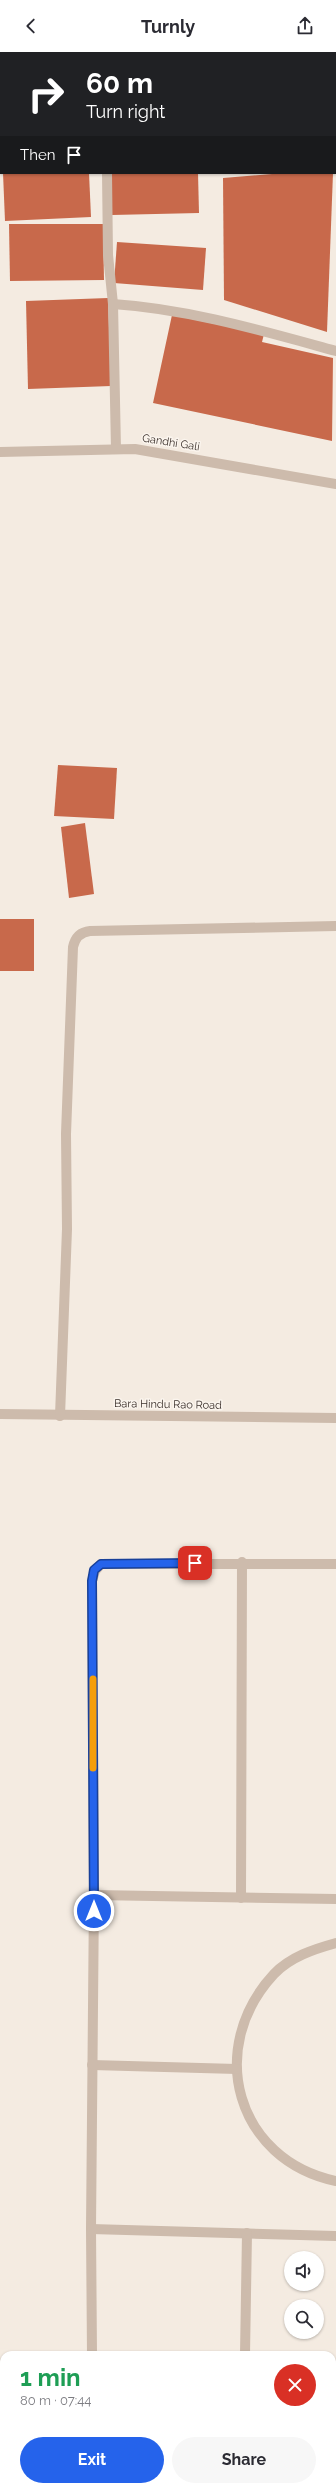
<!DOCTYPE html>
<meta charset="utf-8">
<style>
body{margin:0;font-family:Raleway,sans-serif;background:#f7f7f7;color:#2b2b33;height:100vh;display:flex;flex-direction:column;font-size:15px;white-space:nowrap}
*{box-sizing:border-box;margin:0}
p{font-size:13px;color:#7c7c81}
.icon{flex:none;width:22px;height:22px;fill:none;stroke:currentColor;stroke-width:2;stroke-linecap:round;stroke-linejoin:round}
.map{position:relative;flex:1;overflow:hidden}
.drawer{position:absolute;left:0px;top:2299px;width:336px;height:140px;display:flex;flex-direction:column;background:#fff;border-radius:12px 12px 0 0;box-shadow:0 1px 3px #0004}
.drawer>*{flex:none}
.guide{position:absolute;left:0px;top:0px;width:336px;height:122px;box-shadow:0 1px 3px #0004;background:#202124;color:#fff;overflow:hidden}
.tools{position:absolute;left:284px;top:2199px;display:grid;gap:8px}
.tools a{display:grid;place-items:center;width:40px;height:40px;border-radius:50%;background:#fff;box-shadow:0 1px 3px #0004;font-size:20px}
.pin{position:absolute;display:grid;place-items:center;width:34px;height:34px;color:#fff;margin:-17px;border-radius:8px;box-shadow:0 2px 6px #0006}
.me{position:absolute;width:44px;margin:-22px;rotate:0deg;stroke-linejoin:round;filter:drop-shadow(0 0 3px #0008)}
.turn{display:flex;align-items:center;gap:14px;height:84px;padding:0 20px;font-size:18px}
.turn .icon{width:52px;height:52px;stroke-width:2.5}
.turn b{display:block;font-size:28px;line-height:34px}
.then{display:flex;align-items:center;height:38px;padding:0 20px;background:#0003;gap:8px;font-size:15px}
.round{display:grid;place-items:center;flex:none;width:42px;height:42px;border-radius:21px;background:#f7f7f7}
.overview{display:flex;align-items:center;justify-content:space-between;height:68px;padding:0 20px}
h1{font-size:24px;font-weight:700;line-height:30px;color:#1e9e55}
.primary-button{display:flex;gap:8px;margin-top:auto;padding:8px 20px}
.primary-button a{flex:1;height:46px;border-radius:24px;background:#2563eb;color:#fff;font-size:16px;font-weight:700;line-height:46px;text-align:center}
.primary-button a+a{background:#f7f7f7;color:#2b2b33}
header{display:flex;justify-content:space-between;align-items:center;height:52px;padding:0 20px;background:#fff;font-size:18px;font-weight:700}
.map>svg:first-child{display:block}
</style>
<header><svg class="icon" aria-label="back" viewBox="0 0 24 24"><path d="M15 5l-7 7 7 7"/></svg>Turnly<svg class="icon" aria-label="share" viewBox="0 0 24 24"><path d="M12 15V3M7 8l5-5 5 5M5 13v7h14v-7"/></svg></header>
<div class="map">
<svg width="336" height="2439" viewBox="0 0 336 2439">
<rect width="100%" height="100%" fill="#f4ebe1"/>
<g fill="#c8694b">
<polygon points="3,121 89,121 91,165 5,169"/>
<polygon points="111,121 198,121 199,161 112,163"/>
<polygon points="284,121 333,121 327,280 224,248 223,126"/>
<polygon points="9,172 103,172 104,228 10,229"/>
<polygon points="117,190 206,196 203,238 114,231"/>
<polygon points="108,246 111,334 28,337 26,249"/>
<polygon points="172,263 264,282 262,290 333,306 332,389 153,351"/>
<polygon points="58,713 117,716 114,767 54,764"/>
<polygon points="85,771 94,842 69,846 61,775"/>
<rect x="0" y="867" width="34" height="52"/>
</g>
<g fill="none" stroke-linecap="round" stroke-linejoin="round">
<g stroke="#cdbbac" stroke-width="10">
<polyline points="105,1 105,0"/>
<polyline points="335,16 336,16"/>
<polyline points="0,30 1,30"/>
<polyline points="107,121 108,203 113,252 116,397"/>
<path d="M113,252c76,5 150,27 223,47"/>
<polyline points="0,400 135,397 336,432"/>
<polyline points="0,1362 336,1366"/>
<path d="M60,1364l7,-187 -1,-95 7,-187c2,-9 7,-15 17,-16l246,-5"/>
<polyline points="94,1843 336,1847"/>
<polyline points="241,1846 242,1510"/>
<path d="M336,1891c-22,6 -46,14 -62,31 -69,74 -38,186 62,207"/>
<polyline points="92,2013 237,2017"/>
<polyline points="91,2177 336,2184"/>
<polyline points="92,2303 91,2177 94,1843 92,1529 95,1519 101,1512 336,1512"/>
<polyline points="245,2303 247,2181"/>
<polyline points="94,2435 94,2439"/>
<polyline points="243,2439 243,2435"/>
<polyline points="334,2439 336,2384"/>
</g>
</g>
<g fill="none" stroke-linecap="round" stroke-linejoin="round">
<defs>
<polyline id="route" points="94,1859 92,1529 94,1518 101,1512 195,1511"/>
</defs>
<use href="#route" stroke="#184099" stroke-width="10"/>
<use href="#route" stroke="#2563eb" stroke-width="7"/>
<polyline stroke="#f59e0b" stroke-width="7" points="93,1627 93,1716"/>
</g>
<g text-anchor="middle" stroke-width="3" stroke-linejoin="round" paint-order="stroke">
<g font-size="11" fill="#3b302b" stroke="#fbf5ee">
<text transform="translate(171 390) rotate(9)" y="4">Gandhi Gali</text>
<text transform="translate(168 1352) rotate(1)" y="4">Bara Hindu Rao Road</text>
</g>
</g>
</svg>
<div class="tools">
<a><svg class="icon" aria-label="sound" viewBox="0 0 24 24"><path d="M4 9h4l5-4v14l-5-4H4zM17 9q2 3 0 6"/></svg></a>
<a><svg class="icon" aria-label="search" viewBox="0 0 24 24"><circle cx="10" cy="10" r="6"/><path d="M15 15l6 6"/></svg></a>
</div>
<div class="pin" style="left:195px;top:1511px;background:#d93025"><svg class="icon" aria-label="arrive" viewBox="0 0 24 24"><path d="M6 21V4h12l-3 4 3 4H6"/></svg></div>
<svg class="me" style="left:94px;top:1859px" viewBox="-20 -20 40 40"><circle r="17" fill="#2563eb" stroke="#fff" stroke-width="3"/><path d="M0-11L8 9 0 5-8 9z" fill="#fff"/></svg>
<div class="guide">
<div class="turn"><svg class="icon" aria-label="right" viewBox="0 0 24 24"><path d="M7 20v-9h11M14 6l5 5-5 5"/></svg><div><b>60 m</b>Turn right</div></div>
<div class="then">Then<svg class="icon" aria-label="arrive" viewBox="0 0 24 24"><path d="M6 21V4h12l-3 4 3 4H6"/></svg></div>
</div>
<section class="drawer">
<div class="overview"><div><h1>1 min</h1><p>80 m · 07:44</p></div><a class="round" style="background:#d93025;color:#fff"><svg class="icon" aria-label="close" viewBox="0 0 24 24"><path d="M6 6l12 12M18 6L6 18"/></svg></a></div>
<div class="primary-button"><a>Exit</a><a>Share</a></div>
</section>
</div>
